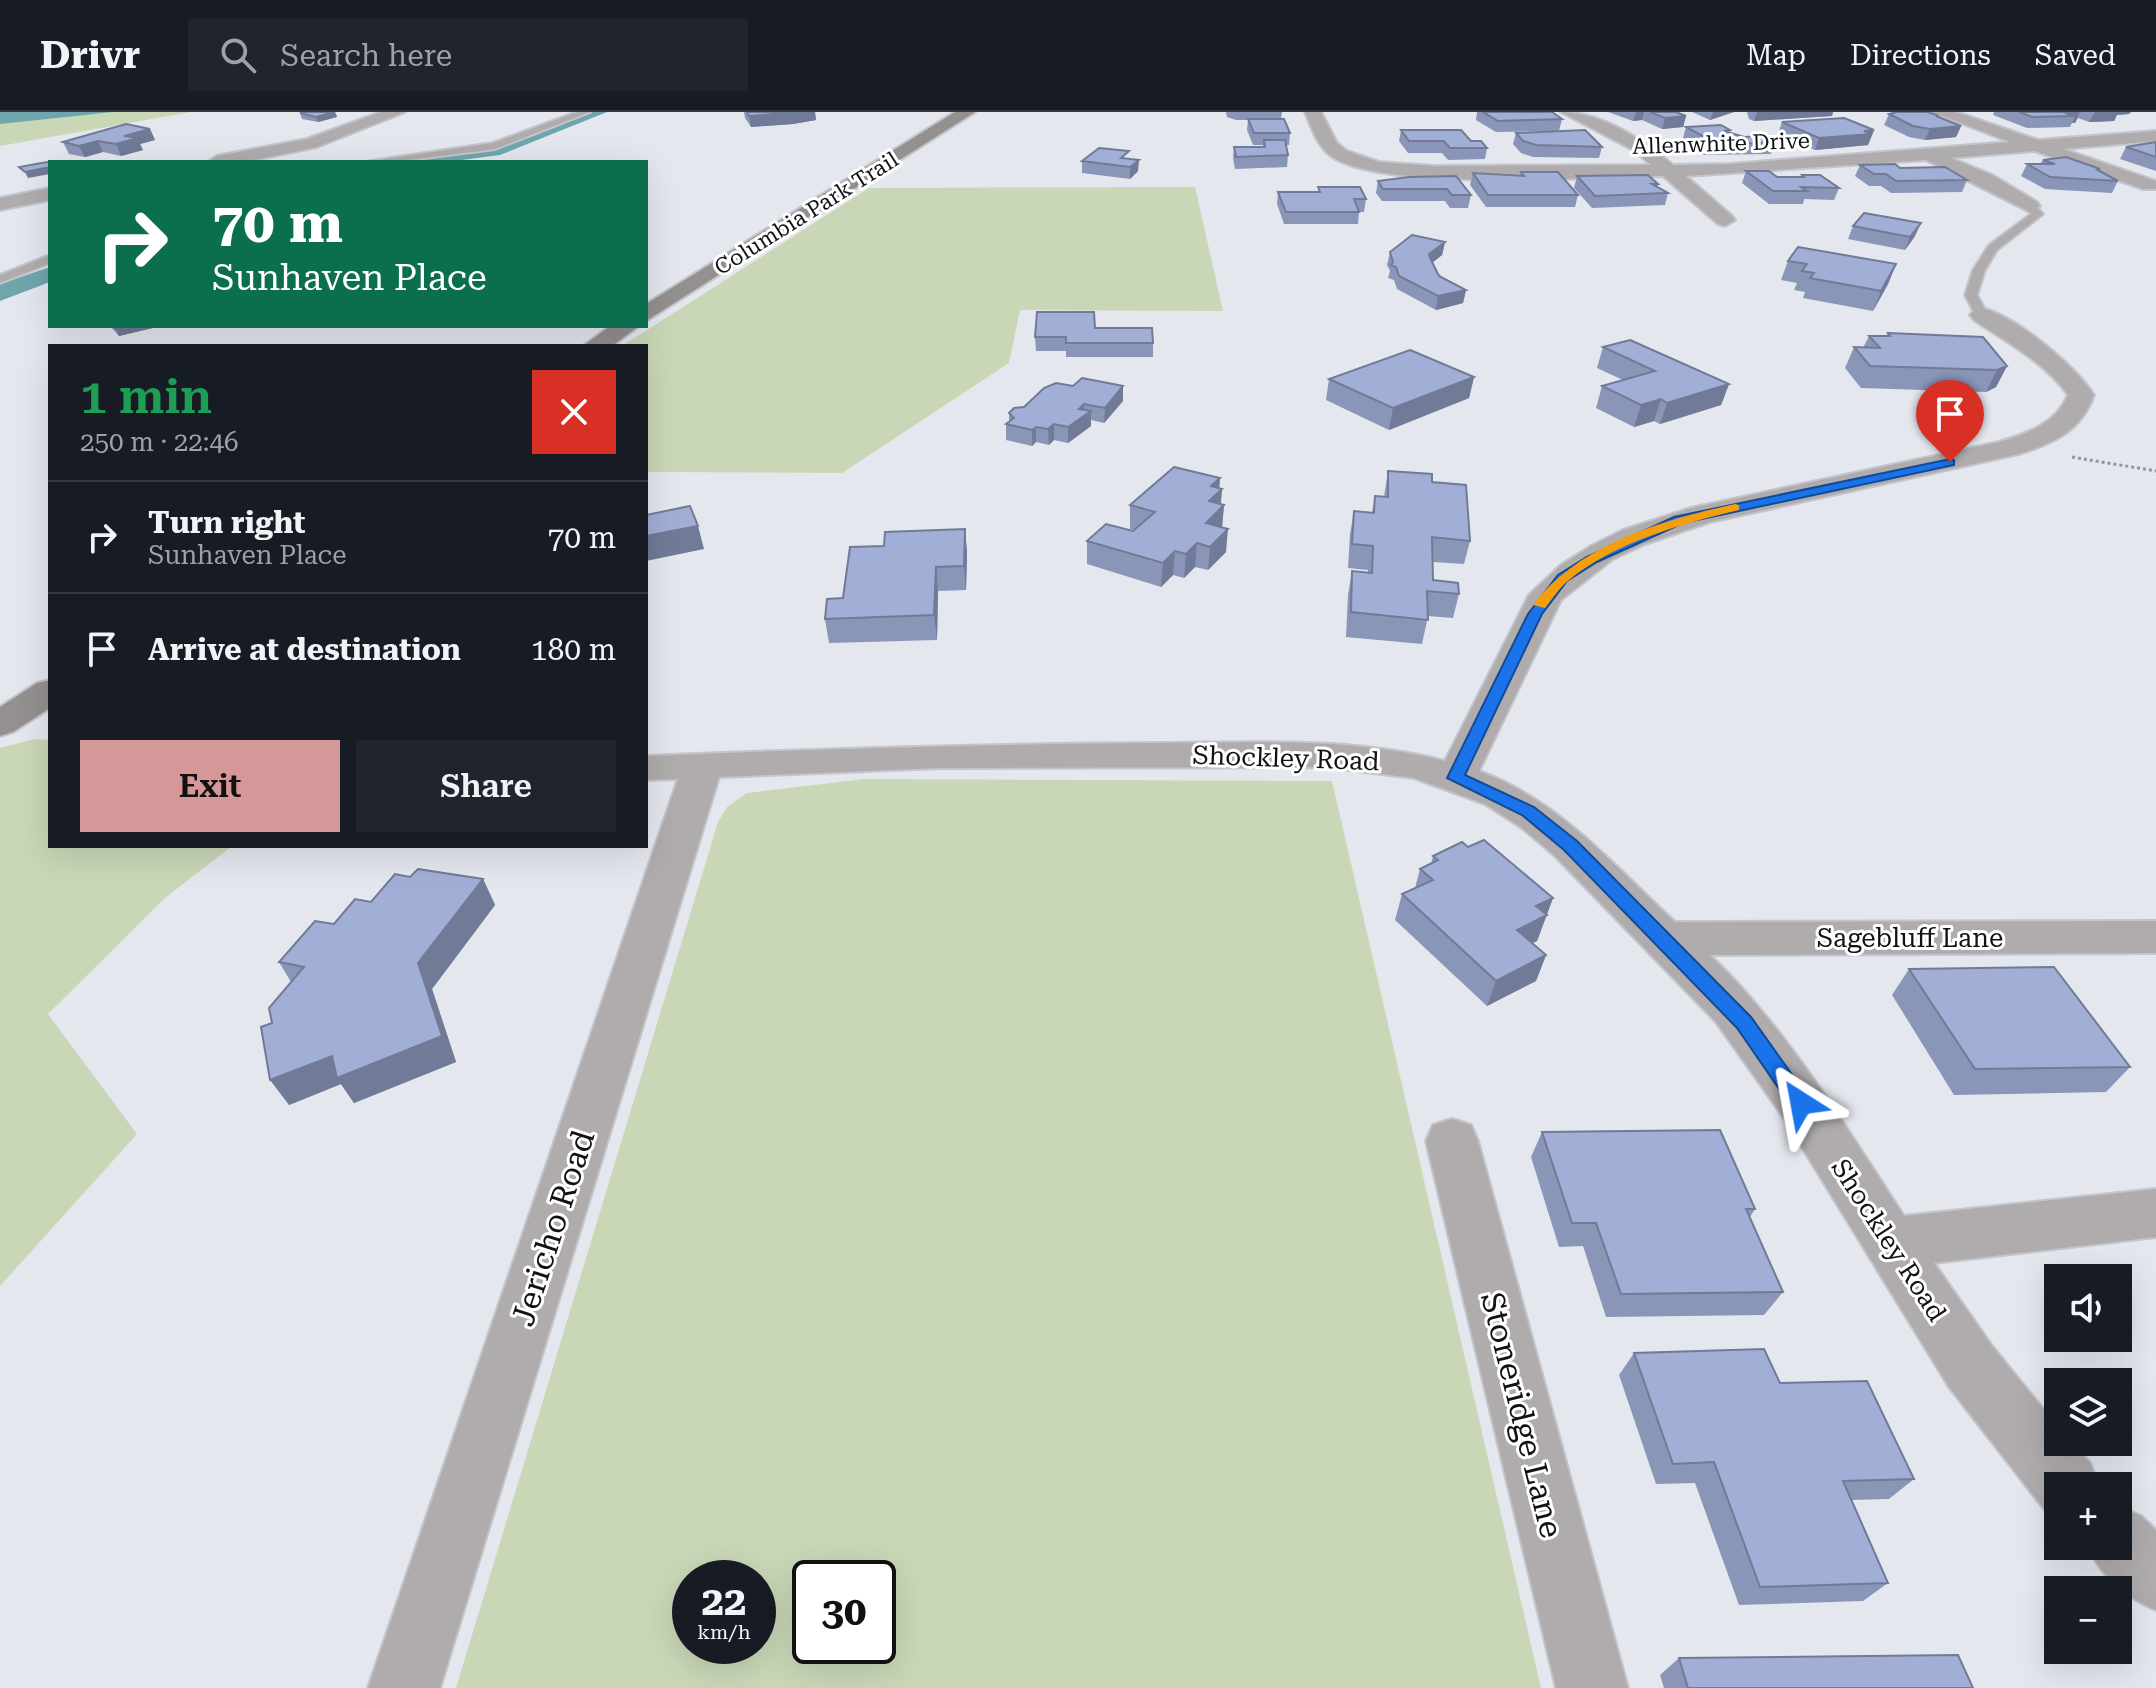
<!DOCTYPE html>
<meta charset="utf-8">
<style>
body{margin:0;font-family:"Roboto Serif",serif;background:#20242c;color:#f1f3f6;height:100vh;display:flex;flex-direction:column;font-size:30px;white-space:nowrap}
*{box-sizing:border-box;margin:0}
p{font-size:26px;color:#9ea1a6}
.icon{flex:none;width:44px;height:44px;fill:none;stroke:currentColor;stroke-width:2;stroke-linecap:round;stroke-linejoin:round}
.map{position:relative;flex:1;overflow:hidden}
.details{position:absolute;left:48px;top:232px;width:600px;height:504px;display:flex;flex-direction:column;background:#171b24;border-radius:0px;box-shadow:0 8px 32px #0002}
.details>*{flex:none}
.top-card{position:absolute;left:48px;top:48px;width:600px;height:168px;border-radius:0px;box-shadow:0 8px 32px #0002;background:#0b6e4f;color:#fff;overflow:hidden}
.fabs{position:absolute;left:2044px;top:1152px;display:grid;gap:16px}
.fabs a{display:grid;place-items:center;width:88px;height:88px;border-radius:0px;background:#171b24;box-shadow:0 8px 32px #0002;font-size:40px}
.speed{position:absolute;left:672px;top:1448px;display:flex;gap:16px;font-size:40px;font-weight:700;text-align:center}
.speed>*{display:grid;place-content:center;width:104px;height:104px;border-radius:50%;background:#171b24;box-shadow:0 8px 32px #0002;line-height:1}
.speed small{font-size:20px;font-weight:400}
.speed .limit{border:4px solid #111;border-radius:12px;background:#fff;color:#111}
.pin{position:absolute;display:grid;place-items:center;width:68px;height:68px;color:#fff;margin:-82px -34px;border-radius:50% 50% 50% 0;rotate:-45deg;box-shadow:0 0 8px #0007}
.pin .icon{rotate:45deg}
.me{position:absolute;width:88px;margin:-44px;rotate:326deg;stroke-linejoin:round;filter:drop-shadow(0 0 6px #0008)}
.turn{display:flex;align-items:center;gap:28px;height:168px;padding:0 32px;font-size:36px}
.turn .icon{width:104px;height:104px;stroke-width:2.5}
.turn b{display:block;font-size:56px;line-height:68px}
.round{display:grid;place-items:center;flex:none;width:84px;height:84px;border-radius:0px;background:#20242c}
.headline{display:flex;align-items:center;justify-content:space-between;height:136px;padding:0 32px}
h1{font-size:48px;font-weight:600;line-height:60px;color:#1e9e55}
.cta{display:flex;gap:16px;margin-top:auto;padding:16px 32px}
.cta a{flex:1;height:92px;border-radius:0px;background:#d69798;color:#111;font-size:32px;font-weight:600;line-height:92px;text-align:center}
.cta a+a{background:#20242c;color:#f1f3f6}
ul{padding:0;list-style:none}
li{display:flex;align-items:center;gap:24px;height:112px;padding:0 32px;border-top:2px solid #363941}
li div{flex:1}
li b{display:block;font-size:30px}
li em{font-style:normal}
header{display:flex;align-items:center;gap:48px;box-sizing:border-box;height:112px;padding:0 40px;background:#171b24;border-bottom:2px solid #363941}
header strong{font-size:38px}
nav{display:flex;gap:44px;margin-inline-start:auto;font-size:28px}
.search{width:560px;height:72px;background:#20242c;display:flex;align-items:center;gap:20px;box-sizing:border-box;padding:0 28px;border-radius:0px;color:#9ea1a6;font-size:30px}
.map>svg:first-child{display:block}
</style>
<header>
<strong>Drivr</strong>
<div class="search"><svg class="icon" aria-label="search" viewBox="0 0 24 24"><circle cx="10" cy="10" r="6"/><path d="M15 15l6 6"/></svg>Search here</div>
<nav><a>Map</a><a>Directions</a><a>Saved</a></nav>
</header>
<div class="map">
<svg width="2156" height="1576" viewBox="0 0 2156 1576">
<rect width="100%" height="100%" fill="#e5e7ef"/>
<g fill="#c9d7b7" fill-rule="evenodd">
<polygon points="0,0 191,0 0,34"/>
<polygon points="1195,75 1223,199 1020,198 1009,251 842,361 646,360 646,234 622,234 869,76"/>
<polygon points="35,627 50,628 50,734 232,734 165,786 48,902 137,1022 0,1174 0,636"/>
<path d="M864,667l468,2 209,907h-1085l262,-866 9,-15 20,-14zM758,1466v68h-68v-68zM810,1466h68v68h-68z"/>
</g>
<polygon fill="#6fa6ae" points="0,0 113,0 0,12"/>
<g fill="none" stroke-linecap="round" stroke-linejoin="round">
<g fill="#6fa6ae" fill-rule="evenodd">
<polygon points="581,0 607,0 500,43 446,50 390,50 400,44 496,32"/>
<polygon points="50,155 50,170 0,189 0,172"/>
</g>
<defs>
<g id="lane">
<polygon points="577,0 590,0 495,37 393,50 365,50 493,31"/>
<polygon points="2026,92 2034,92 2043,102 1997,138 1985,158 1977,183 1988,203 1977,206 1965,183 1973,158 1989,133 2031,102"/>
<polygon points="50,143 50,151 0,171 0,163"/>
</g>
<g id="street">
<polygon points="381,0 405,0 317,35 244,50 208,50 217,44 307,27"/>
<path d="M1305,0h16l16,31 10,8 32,11 55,4 217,-1 -16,-14 -74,-39c40,0 81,27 112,53l57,-1 280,-22 -78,-30h24l82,28 118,-9v10l-93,8 93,32v8h-13l-108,-38 -84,7 41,17 45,27 3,4 -10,6 -104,-52 -240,16 46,40 3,4 -10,6 -7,-2 -55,-48c-71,1 -275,15 -329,-18 -16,-9 -22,-30 -29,-46z"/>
<polygon points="50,76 50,88 0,98 0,86"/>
<path d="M1982,196c35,9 92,57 112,87 -13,36 -40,48 -75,59l-309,68 -65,22 -32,15 -52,41 -82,171c81,30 134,94 196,151l481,-1v32l-446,2c79,76 135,171 194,261l252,-27v48l-222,26 58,83 66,81v15h13l19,21 9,23h-41v28l-14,-5 -95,-122 -165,-269 -68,-96 -161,-166 -33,-28 -37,-24 -71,-26 -90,-11 -383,1 -222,9 -279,911h-72l310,-909 -32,1v-24c170,-7 339,-12 509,-13 97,0 195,-7 290,18l84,-166 32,-30 30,-19 32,-16 68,-22 308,-66c29,-9 57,-18 69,-47 -23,-33 -62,-53 -94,-75l-4,-5 4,-5z"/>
<polygon points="1452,1007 1471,1013 1478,1029 1628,1576 1556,1576 1426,1029 1433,1013"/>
<path d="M2118,1394l23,10 15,14v80c-29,-12 -56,-34 -68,-64h30z"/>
</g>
<g id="secondary">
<polygon points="955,0 975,0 646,209 646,192"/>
<polygon points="610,214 639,214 612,234 583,234"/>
<polygon points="50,568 50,596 13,620 0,624 0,595 37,571"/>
</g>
</defs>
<use href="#lane" stroke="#c3c5cc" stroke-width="4"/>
<use href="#street" stroke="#c3c5cc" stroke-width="4"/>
<use href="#secondary" stroke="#c3c5cc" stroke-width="4"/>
<polyline stroke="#94959b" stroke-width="3" stroke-dasharray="3 3" stroke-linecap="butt" points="2072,345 2156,359"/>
<use href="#lane" fill="#b0acad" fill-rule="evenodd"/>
<use href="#street" fill="#b0acad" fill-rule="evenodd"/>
<use href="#secondary" fill="#959090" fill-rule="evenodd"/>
</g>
<g fill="#8a96b8">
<polygon points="335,0 337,5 318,10 302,7 300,1"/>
<polygon points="744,0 815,0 816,8 793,12 751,15 745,6"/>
<polygon points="1226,0 1282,0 1281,7 1290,21 1289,33 1286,33 1288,43 1287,55 1235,57 1233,46 1234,35 1263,35 1263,33 1253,33 1247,18 1248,8 1236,8 1227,5"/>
<polygon points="1477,0 1552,0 1562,7 1559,19 1496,20 1476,8"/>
<polygon points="1608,0 1676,0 1686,4 1683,15 1662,17 1642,8 1633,9"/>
<polygon points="1692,0 1734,0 1710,8"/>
<polygon points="1747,0 1833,0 1832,4 1754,9 1749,7"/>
<polygon points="1994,0 2131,0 2129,2 2117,3 2114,9 2089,10 2078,6 2075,11 2072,11 2070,15 2027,16 1993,3"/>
<polygon points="1889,2 1939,4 1939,6 1961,14 1956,25 1925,28 1909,25 1884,13"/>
<polygon points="1782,10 1874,18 1868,33 1815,38 1778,21"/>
<polygon points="1686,15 1730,18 1729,20 1744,25 1775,31 1771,42 1703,43 1695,39 1696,34 1683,26"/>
<polygon points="150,17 155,28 140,32 143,38 121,44 103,40 85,45 69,42 63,30"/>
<polygon points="1401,18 1471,29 1487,36 1485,47 1448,48 1442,41 1408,41 1399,29"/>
<polygon points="1516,21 1602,35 1599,46 1533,45 1521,41 1513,32"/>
<polygon points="2156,30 2156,59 2120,47 2126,35"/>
<polygon points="1129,46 1138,59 1130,67 1082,61 1082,49"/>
<polygon points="2043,48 2099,59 2118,69 2112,81 2045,77 2021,64 2027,52 2040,52"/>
<polygon points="1860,53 1900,56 1967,68 1962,80 1891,81 1881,74 1869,74 1855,64"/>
<polygon points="1746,59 1777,65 1801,65 1802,63 1839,76 1834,88 1804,87 1803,92 1769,92 1742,71"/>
<polygon points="1521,60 1578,83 1575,95 1486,95 1470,73 1473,61 1520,64"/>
<polygon points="1577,64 1658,72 1658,75 1668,81 1665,93 1592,96 1574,76"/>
<polygon points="1409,65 1471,83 1468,96 1450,96 1445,89 1382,89 1376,81 1378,69"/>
<polygon points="1318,75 1366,87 1364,100 1359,100 1358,112 1284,112 1277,92 1278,80 1318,80"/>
<polygon points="1853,114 1915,124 1905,138 1848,127"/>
<polygon points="1445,130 1442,143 1433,150 1439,164 1466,178 1463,191 1436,198 1397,177 1394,168 1388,166 1390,159 1387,153 1390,140"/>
<polygon points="1788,149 1896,152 1888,172 1873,199 1803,186 1805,180 1794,178 1797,171 1781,168"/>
<polygon points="110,214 161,214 119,224"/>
<polygon points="1095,216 1153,231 1153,245 1066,245 1066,239 1036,239 1035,225"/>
<polygon points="1888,221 2007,254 1996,275 1986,280 1861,276 1845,256 1854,235 1863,236 1869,224 1886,224"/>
<polygon points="1603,235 1729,272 1721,293 1660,312 1654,309 1634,315 1596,296 1602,274 1623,268 1597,256"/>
<polygon points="1474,265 1469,286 1389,318 1326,288 1329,267"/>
<polygon points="1073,274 1123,274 1123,289 1104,311 1091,308 1091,314 1068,331 1054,328 1049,333 1036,330 1032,334 1006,328 1006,312 1009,310 1009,301"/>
<polygon points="1388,359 1432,370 1470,429 1464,452 1433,450 1433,468 1459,482 1453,506 1428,504 1422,532 1346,525 1348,483 1352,459 1368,461 1368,458 1348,456 1350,422 1354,399 1372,400 1375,384 1384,385"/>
<polygon points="1220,366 1219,376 1222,377 1221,392 1224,393 1222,415 1226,440 1208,458 1195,455 1184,466 1173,463 1161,475 1087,452 1087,429 1133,419 1135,418 1130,417 1130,393"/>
<polygon points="965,417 967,441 966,478 938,479 937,528 829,531 825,507 843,486 884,434"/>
<polygon points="1468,735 1553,786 1537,829 1532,831 1546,843 1536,869 1487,894 1395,808 1402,782 1415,776 1420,757 1431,752 1433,744"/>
<polygon points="410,765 483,767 495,793 432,877 456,950 354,991 341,972 289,993 272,911 291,870 279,850 334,812"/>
<polygon points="1909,857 2130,955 2106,980 1954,983 1892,883"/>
<polygon points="1542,1020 1755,1097 1750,1105 1783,1180 1764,1203 1606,1205 1583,1134 1559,1135 1531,1045"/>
<polygon points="1634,1241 1780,1271 1914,1367 1889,1387 1851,1388 1888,1471 1863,1489 1739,1493 1695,1371 1656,1372 1619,1263"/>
<polygon points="1679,1546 1973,1576 1664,1576 1660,1563"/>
</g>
<g fill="#717a96">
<polygon points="335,0 337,5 318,10 316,5"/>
<polygon points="797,0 815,0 816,8 793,12 751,15 749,4"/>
<polygon points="1636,0 1644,0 1642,8 1633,9"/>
<polygon points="1713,0 1734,0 1710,8"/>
<polygon points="1757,0 1833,0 1832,4 1754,9"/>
<polygon points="2080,0 2075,11 2072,11 2075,4 2065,1"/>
<polygon points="2095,0 2131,0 2129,2 2117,3 2114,9 2089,10"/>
<polygon points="1686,4 1683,15 1662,17 1665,6"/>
<polygon points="1961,14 1956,25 1925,28 1930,17"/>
<polygon points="150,17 155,28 140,32 143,38 121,44 116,32 124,24"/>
<polygon points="1874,18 1868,33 1815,38 1819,26"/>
<polygon points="98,29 103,40 85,45 79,34"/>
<polygon points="1139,48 1138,59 1130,67 1130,55"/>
<polygon points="50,55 50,62 28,66 25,60"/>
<polygon points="1921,111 1915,124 1905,138 1910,125"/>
<polygon points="1445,130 1442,143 1427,155 1429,142"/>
<polygon points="1896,152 1888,172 1873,199 1881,179"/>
<polygon points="1466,178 1463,191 1436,198 1438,184"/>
<polygon points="129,214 161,214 119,224 116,217"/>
<polygon points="2007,254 1996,275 1986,280 1997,258"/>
<polygon points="1474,265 1469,286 1389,318 1393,296"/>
<polygon points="1729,272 1721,293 1660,312 1667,291"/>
<polygon points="1123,274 1123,289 1104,311 1105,296"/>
<polygon points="1661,287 1654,309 1634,315 1641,293"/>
<polygon points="1084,292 1084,304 1091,299 1091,314 1068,331 1068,315 1079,297"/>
<polygon points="1054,312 1054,328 1049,333 1048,317"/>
<polygon points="1036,315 1036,330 1032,334 1032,318"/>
<polygon points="1220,366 1219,380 1222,377 1220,397 1224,393 1222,416 1204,434 1206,411 1211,374"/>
<polygon points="698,414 704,437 646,449 646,424"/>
<polygon points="965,417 967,441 966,478 964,454"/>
<polygon points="1228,417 1226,440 1208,458 1210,435"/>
<polygon points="1197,431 1195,455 1184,466 1186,442"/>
<polygon points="1175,439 1173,463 1161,475 1163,451"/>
<polygon points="936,455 938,479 937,528 934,503"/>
<polygon points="483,767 495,793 432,877 456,950 354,991 341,972 289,993 270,968"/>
<polygon points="1553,786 1537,829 1508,844 1517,818 1536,794"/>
<polygon points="1546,843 1536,869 1487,894 1496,869"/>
</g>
<g fill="#a1afd6" stroke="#717a96" stroke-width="2">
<polygon points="304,0 334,0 316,5 300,1"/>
<polygon points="747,0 797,0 749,4"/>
<polygon points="1483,0 1552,0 1562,7 1498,9"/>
<polygon points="1650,0 1676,0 1686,4 1665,6"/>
<polygon points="1897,0 1928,0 1939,4 1936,4 1961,14 1930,17 1913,14 1889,2"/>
<polygon points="2019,0 2077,0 2065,1 2075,4 2032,5"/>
<polygon points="1844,6 1874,18 1864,19 1872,22 1819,26 1782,10"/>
<polygon points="1248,7 1284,7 1290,21 1254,21"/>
<polygon points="126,12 150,17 124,24 138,26 116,32 98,29 79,34 63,30"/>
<polygon points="1721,13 1730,18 1724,19 1744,25 1761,24 1775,31 1707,32 1699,27 1708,27 1686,15"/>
<polygon points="1401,18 1461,18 1471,29 1481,29 1487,36 1450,36 1444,29 1409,29"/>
<polygon points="1585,18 1602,35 1536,33 1523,29 1516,21"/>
<polygon points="1264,28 1285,28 1288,43 1236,45 1234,35 1265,35"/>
<polygon points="2156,30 2156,45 2126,35"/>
<polygon points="1099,36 1129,39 1121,46 1139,48 1130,55 1082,49"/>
<polygon points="2066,45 2100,57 2096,57 2118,69 2050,65 2027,52 2055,52 2043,48"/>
<polygon points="47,50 50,52 50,55 25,60 19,55"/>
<polygon points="1895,52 1900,56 1945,55 1967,68 1896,69 1886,62 1874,62 1860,53"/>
<polygon points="1746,59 1769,59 1777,65 1804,65 1802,63 1820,63 1839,76 1801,75 1807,79 1773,79"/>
<polygon points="1521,60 1558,60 1578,83 1488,83 1473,61 1524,64"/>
<polygon points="1648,63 1658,72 1652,72 1668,81 1595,84 1577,64"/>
<polygon points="1456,64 1471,83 1452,83 1447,77 1383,77 1378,69 1409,65"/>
<polygon points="1318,75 1360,75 1366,87 1354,87 1359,100 1286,100 1278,80 1320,80"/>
<polygon points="1864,101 1921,111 1910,125 1853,114"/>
<polygon points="1412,123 1445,130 1429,142 1431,148 1439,164 1466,178 1438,184 1399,164 1396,155 1391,153 1393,150 1390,140"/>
<polygon points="1798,135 1896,152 1881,179 1810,166 1814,161 1802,159 1807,152 1788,149"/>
<polygon points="1037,200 1094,200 1095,216 1152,216 1153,231 1066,231 1066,225 1035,225"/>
<polygon points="112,214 129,214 116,217"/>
<polygon points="1888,221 1983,225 2007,254 1997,258 1870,254 1854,235 1880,236 1869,224 1890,224"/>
<polygon points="1630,228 1729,272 1667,291 1661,287 1641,293 1602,274 1655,259 1603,235"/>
<polygon points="1410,238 1474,265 1393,296 1329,267"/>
<polygon points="1082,266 1123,274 1105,296 1084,292 1079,297 1091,299 1068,315 1054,312 1048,317 1036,315 1032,318 1006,312 1014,306 1009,301 1014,296 1024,295 1044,276 1056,271 1073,274"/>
<polygon points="1174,355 1220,366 1211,374 1222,377 1209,389 1224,393 1206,411 1228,417 1210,435 1197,431 1186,442 1175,439 1163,451 1087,429 1106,412 1133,419 1155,400 1130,393"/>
<polygon points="1388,359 1432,362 1432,370 1466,373 1470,429 1432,425 1433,468 1458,471 1459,482 1427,479 1428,508 1351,500 1352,459 1372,461 1373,434 1352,432 1354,399 1374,401 1375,384 1388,385"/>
<polygon points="690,394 698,414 646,424 646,403"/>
<polygon points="965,417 964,454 936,455 934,503 825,507 827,487 843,486 850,435 884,434 885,420"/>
<polygon points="1484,728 1553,786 1536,794 1547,803 1517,818 1546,843 1496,869 1402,782 1433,768 1420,757 1438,748 1433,744 1462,730 1468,735"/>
<polygon points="418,757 483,767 418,851 442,924 337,966 332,944 270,968 261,915 272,911 269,896 304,855 279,850 315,809 334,812 355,787 371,790 395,762 410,765"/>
<polygon points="2054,855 2130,955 1975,957 1909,857"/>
<polygon points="1720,1018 1755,1097 1746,1097 1783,1180 1621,1182 1596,1111 1572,1111 1542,1020"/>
<polygon points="1764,1237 1780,1271 1867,1269 1914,1367 1843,1369 1888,1471 1760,1475 1714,1350 1673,1352 1634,1241"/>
<polygon points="1958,1543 1973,1576 1688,1576 1679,1546"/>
</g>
<polygon fill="#1a73e8" stroke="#114b97" stroke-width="2" points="1950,347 1954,348 1954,353 1683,411 1597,450 1567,469 1542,502 1465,663 1534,695 1577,729 1751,905 1808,985 1811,991 1801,1000 1793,997 1737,916 1564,738 1522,703 1447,666 1528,502 1558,463 1587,445 1674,405"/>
<path fill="#f59e0b" d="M1735,392l4,1v5c-55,13 -126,33 -170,70 -9,7 -17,19 -24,28l-12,-3c46,-61 130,-85 202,-101z"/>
<g text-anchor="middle" stroke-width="6" stroke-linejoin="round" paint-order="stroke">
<g font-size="22" fill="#111214" stroke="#fff">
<text transform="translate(1721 31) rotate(-2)" y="8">Allenwhite Drive</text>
<text transform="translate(806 101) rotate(-32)" y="8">Columbia Park Trail</text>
</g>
<g font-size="26" fill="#111214" stroke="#fff">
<text transform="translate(1286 646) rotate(2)" y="9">Shockley Road</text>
<text x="1910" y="835">Sagebluff Lane</text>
<text transform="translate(1889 1128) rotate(57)" y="9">Shockley Road</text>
</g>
<g font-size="32" fill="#111214" stroke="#fff">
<text transform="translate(553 1116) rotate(-72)" y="11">Jericho Road</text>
<text transform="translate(1522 1303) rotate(76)" y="11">Stoneridge Lane</text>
</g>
</g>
</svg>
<div class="fabs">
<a><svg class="icon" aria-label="sound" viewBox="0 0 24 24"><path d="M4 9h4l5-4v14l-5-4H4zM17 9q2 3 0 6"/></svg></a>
<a><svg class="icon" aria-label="layers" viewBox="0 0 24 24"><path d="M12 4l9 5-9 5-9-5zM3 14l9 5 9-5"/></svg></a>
<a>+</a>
<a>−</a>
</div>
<div class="speed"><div>22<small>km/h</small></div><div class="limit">30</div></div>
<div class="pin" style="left:1950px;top:350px;background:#d93025"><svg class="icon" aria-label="arrive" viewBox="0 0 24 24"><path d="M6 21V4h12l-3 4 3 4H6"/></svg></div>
<svg class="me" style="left:1801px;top:991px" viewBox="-20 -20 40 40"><path d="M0-17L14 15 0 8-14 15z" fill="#1a73e8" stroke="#fff" stroke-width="4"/></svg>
<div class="top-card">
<div class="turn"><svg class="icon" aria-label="right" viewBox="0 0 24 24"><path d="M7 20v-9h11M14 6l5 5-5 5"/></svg><div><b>70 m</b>Sunhaven Place</div></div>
</div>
<section class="details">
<div class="headline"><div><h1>1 min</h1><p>250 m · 22:46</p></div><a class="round" style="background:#d93025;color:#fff"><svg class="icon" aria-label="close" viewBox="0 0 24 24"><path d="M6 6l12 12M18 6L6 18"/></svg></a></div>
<ul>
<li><svg class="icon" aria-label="right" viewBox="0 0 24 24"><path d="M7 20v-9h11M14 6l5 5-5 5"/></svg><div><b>Turn right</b><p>Sunhaven Place</p></div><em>70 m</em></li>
<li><svg class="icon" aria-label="arrive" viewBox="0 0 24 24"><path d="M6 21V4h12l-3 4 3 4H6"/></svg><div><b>Arrive at destination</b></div><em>180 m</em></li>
</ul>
<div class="cta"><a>Exit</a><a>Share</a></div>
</section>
</div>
